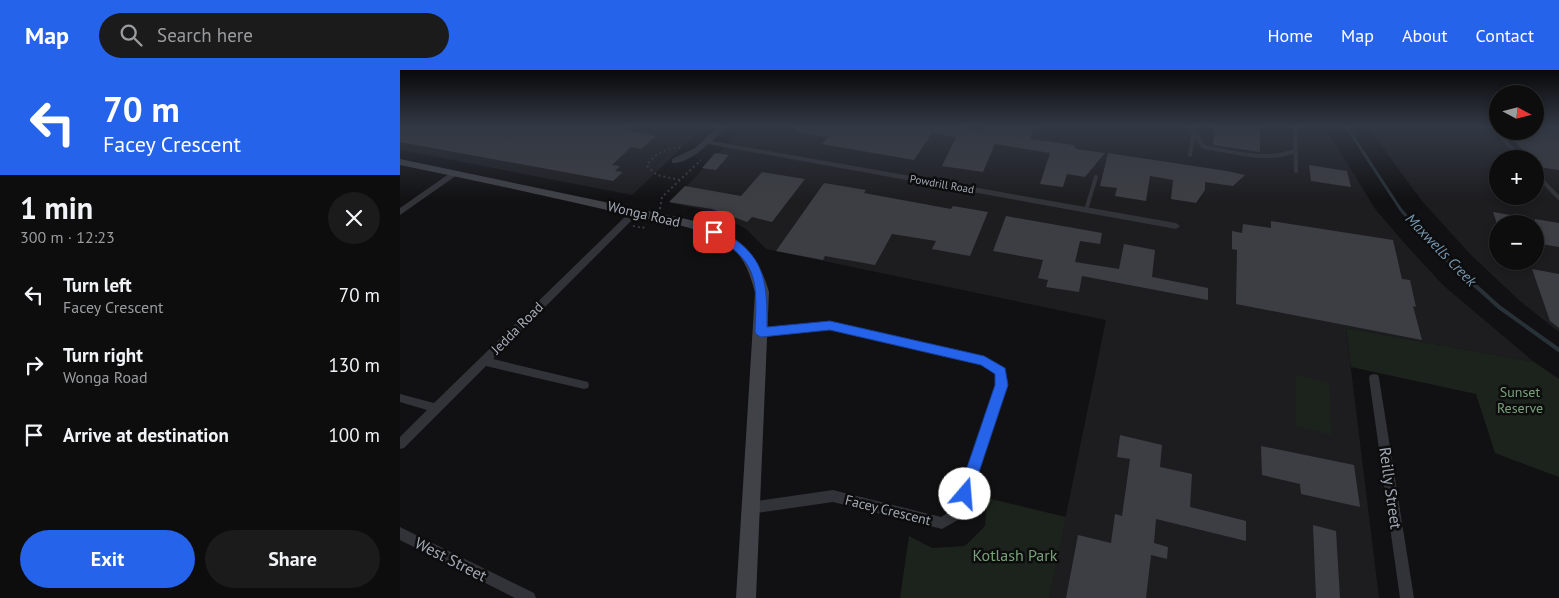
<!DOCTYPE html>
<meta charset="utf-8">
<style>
body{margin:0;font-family:"PT Sans",sans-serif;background:#1b1b1c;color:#f1f3f6;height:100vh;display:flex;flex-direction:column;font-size:19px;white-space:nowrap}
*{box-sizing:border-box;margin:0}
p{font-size:16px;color:#9a9c9e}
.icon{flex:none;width:28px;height:28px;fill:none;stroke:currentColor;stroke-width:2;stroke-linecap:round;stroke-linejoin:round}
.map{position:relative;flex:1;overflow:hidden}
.details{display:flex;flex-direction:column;background:#0d0d0e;width:400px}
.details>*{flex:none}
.top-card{background:#2563eb;color:#fff;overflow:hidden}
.needle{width:32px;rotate:97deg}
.tools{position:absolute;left:1089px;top:15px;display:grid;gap:10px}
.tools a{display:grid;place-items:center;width:55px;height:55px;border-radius:50%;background:#0d0d0e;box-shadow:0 2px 8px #0003,0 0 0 1px #2d2d2e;font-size:25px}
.pin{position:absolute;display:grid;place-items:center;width:42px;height:42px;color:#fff;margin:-21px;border-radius:10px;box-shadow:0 2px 8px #0006}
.me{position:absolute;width:55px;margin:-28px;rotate:18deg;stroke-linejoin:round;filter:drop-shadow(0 0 4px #0008)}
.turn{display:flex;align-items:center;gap:18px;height:105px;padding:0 20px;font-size:22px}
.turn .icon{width:65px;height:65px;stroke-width:2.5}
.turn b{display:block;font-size:35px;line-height:42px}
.round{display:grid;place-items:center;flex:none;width:52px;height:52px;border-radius:26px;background:#1b1b1c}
.headline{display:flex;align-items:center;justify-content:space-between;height:85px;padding:0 20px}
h1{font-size:30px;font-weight:800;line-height:38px}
.primary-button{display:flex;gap:10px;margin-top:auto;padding:10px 20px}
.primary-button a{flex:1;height:58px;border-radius:30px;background:#2563eb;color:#fff;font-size:20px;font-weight:800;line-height:58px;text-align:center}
.primary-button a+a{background:#1b1b1c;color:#f1f3f6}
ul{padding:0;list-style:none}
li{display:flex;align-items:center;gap:15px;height:70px;padding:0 20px}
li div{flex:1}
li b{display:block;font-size:19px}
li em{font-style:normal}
header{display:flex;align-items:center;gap:30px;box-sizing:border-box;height:70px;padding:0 25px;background:#2563eb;color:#fff}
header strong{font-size:24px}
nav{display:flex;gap:28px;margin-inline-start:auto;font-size:18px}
.search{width:350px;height:45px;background:#1b1b1c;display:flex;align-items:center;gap:12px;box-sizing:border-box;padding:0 18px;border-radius:28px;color:#9a9c9e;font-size:19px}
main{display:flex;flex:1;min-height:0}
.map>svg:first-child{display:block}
</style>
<header>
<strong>Map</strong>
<div class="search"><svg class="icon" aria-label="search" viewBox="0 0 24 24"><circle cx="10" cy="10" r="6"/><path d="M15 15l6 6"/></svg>Search here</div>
<nav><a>Home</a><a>Map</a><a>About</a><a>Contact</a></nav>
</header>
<main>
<section class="details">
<div class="top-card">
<div class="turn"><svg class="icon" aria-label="left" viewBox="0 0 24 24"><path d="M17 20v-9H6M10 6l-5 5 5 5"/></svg><div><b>70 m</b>Facey Crescent</div></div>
</div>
<div class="headline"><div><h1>1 min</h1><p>300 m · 12:23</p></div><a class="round"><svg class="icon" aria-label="close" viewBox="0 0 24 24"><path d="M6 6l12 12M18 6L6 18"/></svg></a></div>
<ul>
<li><svg class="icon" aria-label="left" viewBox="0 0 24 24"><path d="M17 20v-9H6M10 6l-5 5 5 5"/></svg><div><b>Turn left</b><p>Facey Crescent</p></div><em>70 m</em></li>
<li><svg class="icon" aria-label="right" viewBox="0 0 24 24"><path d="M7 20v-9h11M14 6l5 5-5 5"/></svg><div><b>Turn right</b><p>Wonga Road</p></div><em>130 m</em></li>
<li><svg class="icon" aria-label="arrive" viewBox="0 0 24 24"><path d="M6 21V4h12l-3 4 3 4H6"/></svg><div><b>Arrive at destination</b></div><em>100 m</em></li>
</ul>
<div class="primary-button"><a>Exit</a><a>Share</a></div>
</section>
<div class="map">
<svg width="1159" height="528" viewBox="0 0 1159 528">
<rect width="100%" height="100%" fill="#111113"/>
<g fill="#1d1d20" fill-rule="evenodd">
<polygon points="305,56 232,125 0,80 0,57"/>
<polygon points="345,56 924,56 976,140 1006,175 1044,216 1134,292 946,258 979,528 649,528 706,250 366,179 346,159 325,148 305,140 270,133"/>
<path d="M1097,56l1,5h37l24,-5v206l-39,-31 -49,-46 -50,-55 -53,-73zM1098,89h37v37h-37zM1098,154h37v37h-37z"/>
</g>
<g fill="#1c231c">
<polygon points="946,258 1134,292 1159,309 1159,407 1095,383 1076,324 951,297"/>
<polygon points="896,305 929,313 932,365 896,356"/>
<polygon points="587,428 666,447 649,528 500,528 509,466 532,478 565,476 585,456"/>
</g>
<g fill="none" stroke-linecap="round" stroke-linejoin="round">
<polyline stroke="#273137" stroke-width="3" points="946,56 1001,140 1038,182"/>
<polyline stroke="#273137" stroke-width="4" points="1037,181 1099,237 1159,280"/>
</g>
<g fill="#3d3e43">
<polygon points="0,56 219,56 232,59 229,61 256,66 241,79 231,77 212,95 220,96 215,101 223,102 213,111 0,72"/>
<polygon points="397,56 550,56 582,61 585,56 635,56 630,69 674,75 676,79 705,83 685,107 667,104 663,117 640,114 650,83 595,74 583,102 542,96 556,67 532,63 514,90 422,74 428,67 396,62"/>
<polygon points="815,56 860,56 860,82 813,75"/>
<polygon points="1135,56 1159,56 1159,100 1139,97 1135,93 1135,89 1131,89 1105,61 1135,61"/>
<polygon points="315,83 329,85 316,100 302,98"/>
<polygon points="708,83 827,101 845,105 833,116 805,112 805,120 796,133 771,129 773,110 750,106 746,131 715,126 717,118 700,116"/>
<polygon points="909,95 947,101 951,117 911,111"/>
<polygon points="362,102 405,109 372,152 352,147 347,152 312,139 269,132 285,116 341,126"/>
<polygon points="424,113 466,120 464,123 551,139 553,136 588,142 570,186 532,179 536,171 492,164 475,195 425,186 423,190 376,181"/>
<polygon points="1093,142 1127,148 1126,154 1097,154"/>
<polygon points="606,146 702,163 700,174 680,171 675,192 719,199 724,174 755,180 752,207 808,218 808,230 682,206 679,222 646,217 648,210 638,208 643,190 593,181"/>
<polygon points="1135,149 1159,153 1159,177 1135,173"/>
<polygon points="871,151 993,170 1002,209 1010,210 1016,237 1013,236 1022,270 836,234 837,180 832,179 832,161 842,163 843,154 871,158"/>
<polygon points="1132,199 1159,204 1159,258 1150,251"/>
<polygon points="720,365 762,375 760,397 792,404 790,437 846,451 846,471 756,449 754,473 768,477 767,489 751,485 746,528 666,528 678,465 711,473 715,444 722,446 730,389 717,387"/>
<polygon points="861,376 954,395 960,437 901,424 900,414 862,405"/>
<polygon points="913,455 936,461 940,528 916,528"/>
</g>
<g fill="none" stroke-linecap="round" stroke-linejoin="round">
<g stroke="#383a3f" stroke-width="2" stroke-dasharray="2 3" stroke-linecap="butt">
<path d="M280,110l-23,-5 -10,-9c8,-14 20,-18 35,-19"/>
<polyline points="260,139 262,127 301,90"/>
<polyline points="233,156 243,158 246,154"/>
</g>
<g stroke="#323338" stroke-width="4">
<polyline points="790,56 794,62 790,85"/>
<polyline points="895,56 896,101"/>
<polyline points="1091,56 1122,89"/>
<path d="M794,62l10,15c31,5 61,15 91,4"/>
<polyline points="1135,103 1159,128"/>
<polyline points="686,140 696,107"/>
</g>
<g fill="#323338" fill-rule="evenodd">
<path d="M319,56h8l-15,15 464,82 4,3 -4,3 -468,-85c-8,8 -24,20 -36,19v-4l23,-11z"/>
<polygon points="53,101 56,101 60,103 0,145 0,138"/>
<polygon points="235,139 239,142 238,144 93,289 184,311 188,312 189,315 188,318 184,319 86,296 4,378 0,379 0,367 27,340 0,332 0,324 34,333 232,140"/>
<polygon points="429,252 584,287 605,299 606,315 563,447 542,459 433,432 350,444 346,442 344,438 346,434 350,432 433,420 541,447 554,439 596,315 596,304 581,294 429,260 361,266 356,262 361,258"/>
<polygon points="974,304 978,305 979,308 1014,528 1000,528 969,308 970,305"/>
<polygon points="0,457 134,523 136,528 115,528 0,470"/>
</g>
<path fill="#404248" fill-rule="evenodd" d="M0,89l286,60c46,12 69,25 83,73l-13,306h-20l19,-306c-5,-17 -10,-35 -25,-45 -28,-21 -64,-24 -97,-31 -77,-18 -155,-35 -233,-51z"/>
</g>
<linearGradient id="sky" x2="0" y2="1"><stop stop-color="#09090a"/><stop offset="0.43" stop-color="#323844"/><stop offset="1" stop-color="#323844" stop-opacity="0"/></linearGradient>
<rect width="1159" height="130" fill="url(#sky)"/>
<path fill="#2563eb" stroke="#184099" d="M311,159c7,-1 12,3 18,7 38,22 38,52 38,91l63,-6 154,35 21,12 3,17 -38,114 -5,2 -5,-2 -2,-5 37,-109v-11l-14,-9 -151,-35 -69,7 -4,-2 -2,-3c2,-52 4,-70 -44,-98z"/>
<g text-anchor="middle" stroke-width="5" stroke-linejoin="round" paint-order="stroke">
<g font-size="11" fill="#a2a8b5" stroke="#0d0d0e">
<text transform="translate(542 114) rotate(10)" y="4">Powdrill Road</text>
</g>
<g font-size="14" fill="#a2a8b5" stroke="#0d0d0e">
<text transform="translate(244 144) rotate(13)" y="5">Wonga Road</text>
<text transform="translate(117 258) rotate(-45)" y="5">Jedda Road</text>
<text transform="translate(488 440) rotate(14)" y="5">Facey Crescent</text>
</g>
<g font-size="14" fill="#78a179" stroke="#0d0d0e">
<text x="1120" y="327">Sunset<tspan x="1120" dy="16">Reserve</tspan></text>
</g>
<g font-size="15" font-style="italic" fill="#7698b2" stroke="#0d0d0e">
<text transform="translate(1041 180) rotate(46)" y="5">Maxwells Creek</text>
</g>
<g font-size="16" fill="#a2a8b5" stroke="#0d0d0e">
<text transform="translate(991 418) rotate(82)" y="6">Reilly Street</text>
<text transform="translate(51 489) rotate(27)" y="6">West Street</text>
</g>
<g font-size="16" fill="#78a179" stroke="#0d0d0e">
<text x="615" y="491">Kotlash Park</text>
</g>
</g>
</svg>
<div class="tools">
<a><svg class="needle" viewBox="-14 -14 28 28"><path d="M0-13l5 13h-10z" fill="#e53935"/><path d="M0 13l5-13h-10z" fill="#9a9c9e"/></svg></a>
<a>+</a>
<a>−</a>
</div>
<div class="pin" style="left:314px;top:162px;background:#d93025"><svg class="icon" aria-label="arrive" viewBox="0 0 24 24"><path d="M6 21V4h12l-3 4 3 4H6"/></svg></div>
<svg class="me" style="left:565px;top:424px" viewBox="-20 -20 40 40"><circle r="19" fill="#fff"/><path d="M0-13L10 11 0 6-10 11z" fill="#2563eb"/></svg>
</div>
</main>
